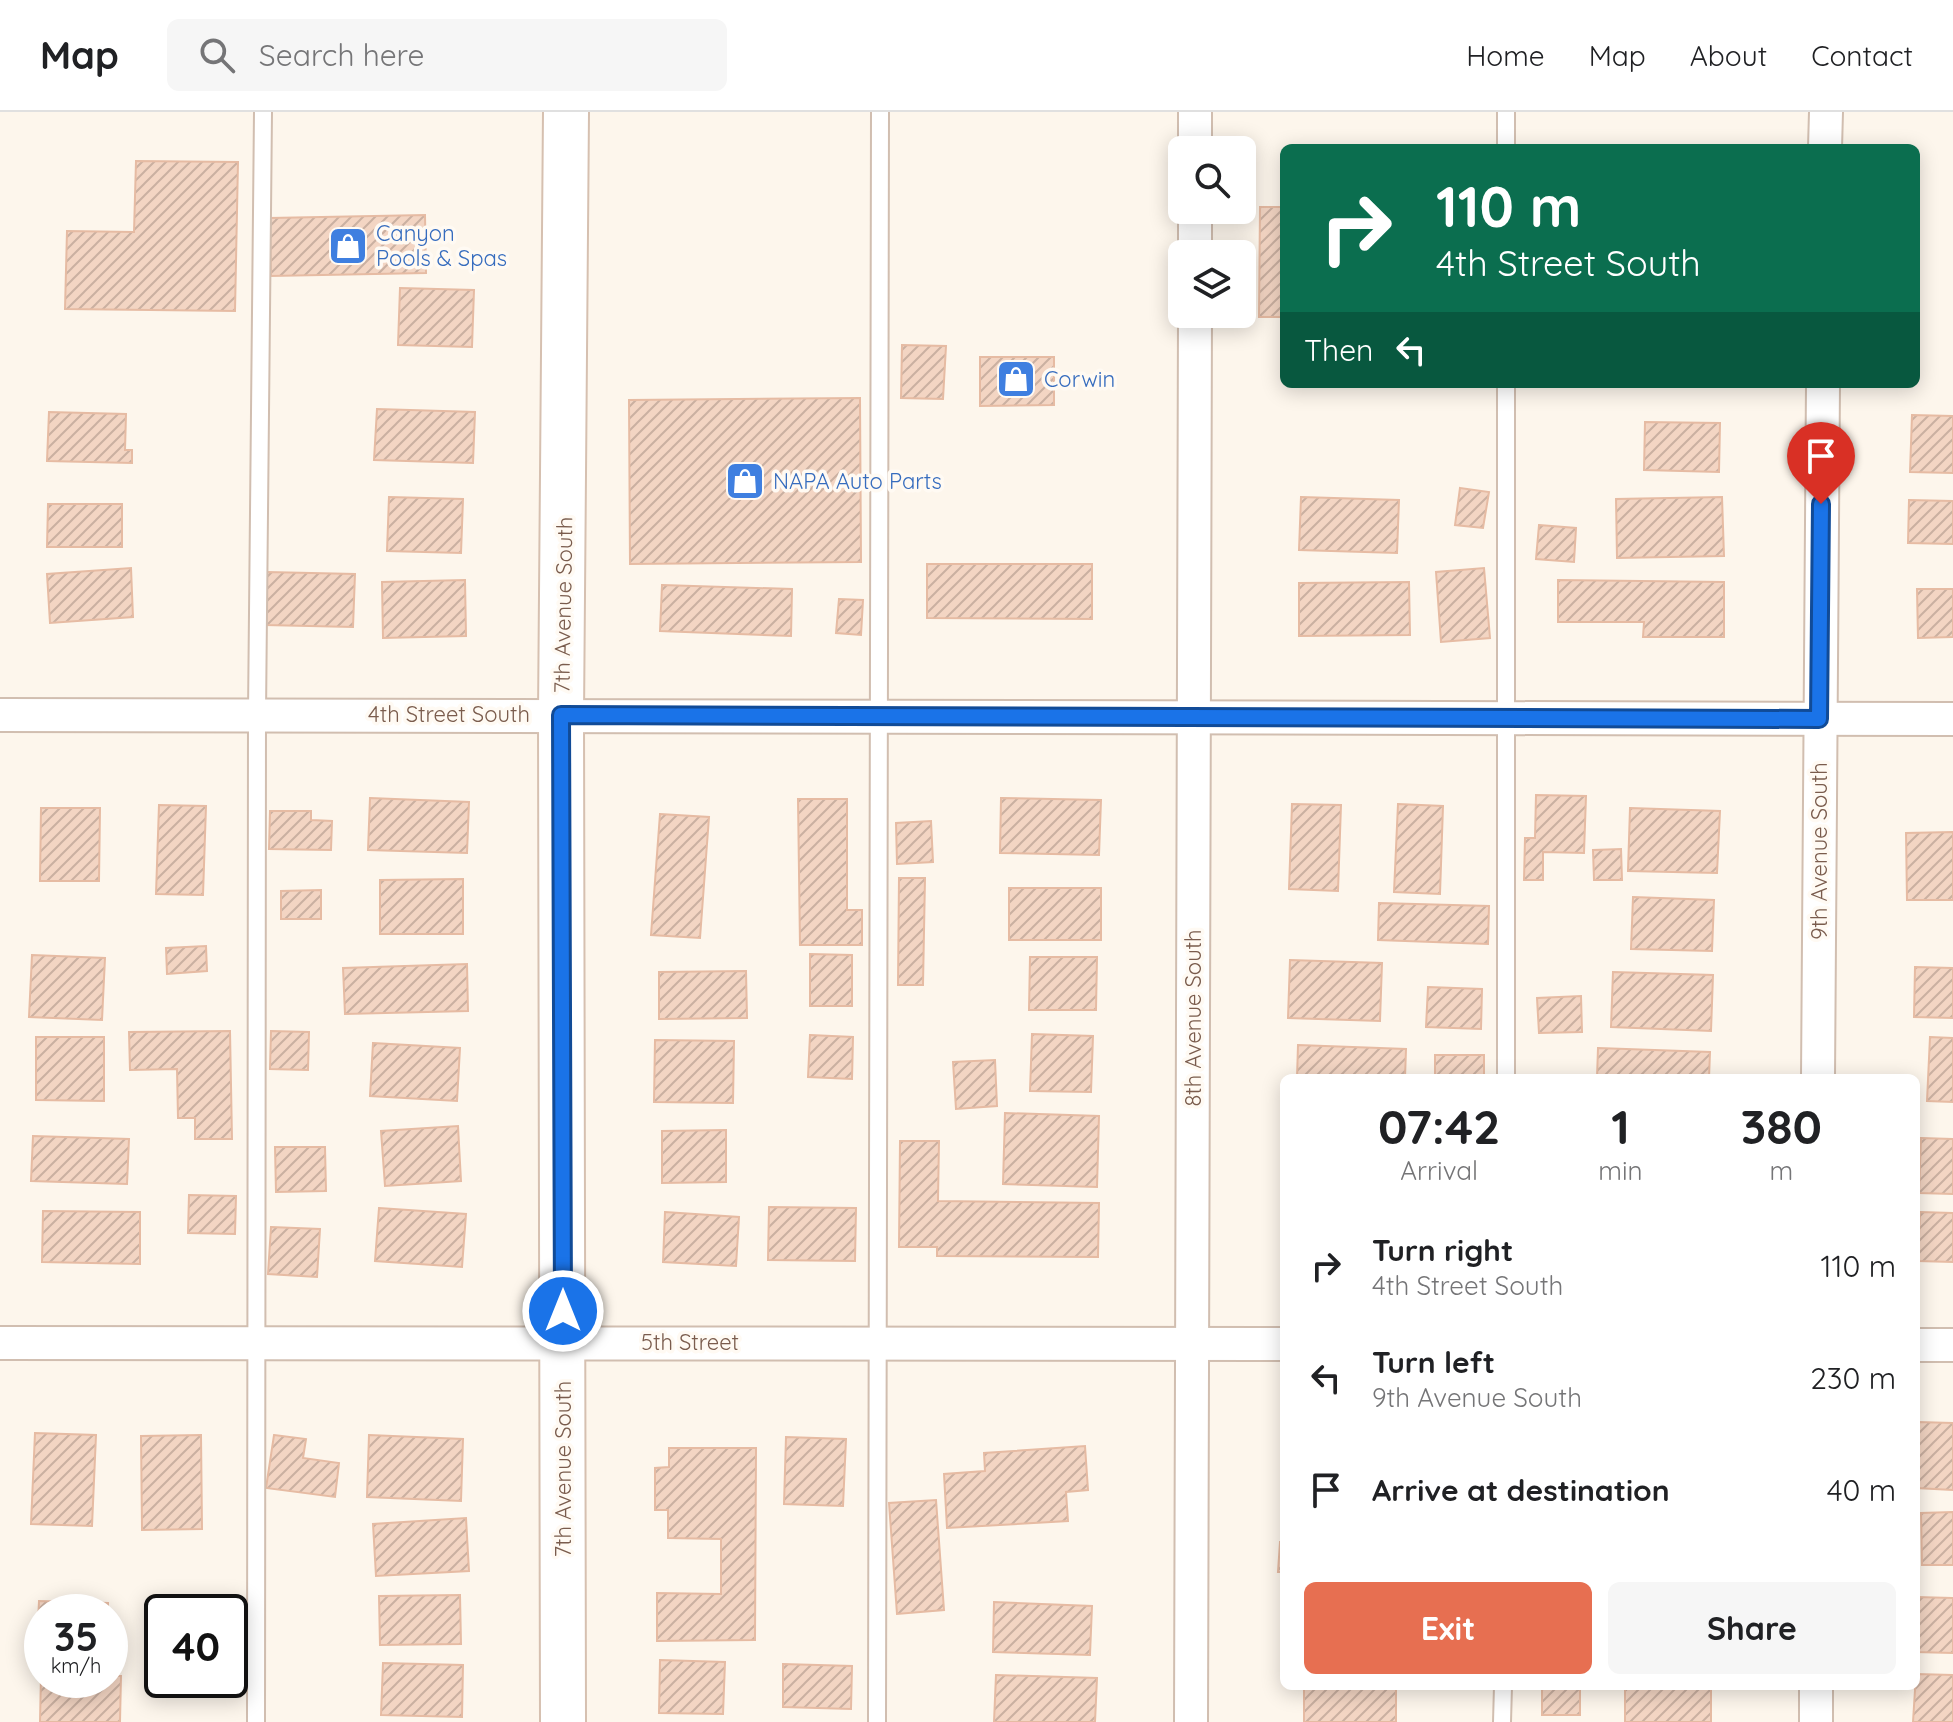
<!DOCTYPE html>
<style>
body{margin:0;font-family:Quicksand,sans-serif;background:#f6f6f6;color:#202124;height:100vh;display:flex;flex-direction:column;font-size:30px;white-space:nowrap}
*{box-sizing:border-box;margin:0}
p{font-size:26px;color:#757577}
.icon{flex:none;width:44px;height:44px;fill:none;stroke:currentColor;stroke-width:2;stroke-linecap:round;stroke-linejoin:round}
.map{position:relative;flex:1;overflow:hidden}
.drawer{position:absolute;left:1280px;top:962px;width:640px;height:616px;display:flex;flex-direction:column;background:#fff;border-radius:12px;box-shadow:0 4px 20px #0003}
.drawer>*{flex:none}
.banner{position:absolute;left:1280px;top:32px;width:640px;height:244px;border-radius:12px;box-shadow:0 4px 20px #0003;background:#0b6e4f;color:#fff;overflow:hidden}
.fabs{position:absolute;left:1168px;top:24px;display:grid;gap:16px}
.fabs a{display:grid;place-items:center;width:88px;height:88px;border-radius:12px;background:#fff;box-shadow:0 4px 20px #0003;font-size:40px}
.speed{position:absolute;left:24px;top:1482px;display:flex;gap:16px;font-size:40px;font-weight:700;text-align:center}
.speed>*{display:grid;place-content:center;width:104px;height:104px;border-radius:50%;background:#fff;box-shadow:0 4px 20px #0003;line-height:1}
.speed small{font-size:20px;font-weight:400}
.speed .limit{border:4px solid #111;border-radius:12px;background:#fff;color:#111}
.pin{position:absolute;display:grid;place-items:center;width:68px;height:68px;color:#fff;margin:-82px -34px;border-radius:50% 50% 50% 0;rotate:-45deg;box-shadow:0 0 8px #0007}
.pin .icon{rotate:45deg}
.me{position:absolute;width:88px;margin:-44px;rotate:0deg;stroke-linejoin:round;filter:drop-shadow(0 0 6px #0008)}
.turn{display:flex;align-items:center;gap:28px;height:168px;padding:0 24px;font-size:36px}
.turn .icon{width:104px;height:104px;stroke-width:2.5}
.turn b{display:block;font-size:56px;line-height:68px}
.then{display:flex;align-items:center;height:76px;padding:0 24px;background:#0003;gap:16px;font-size:30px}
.eta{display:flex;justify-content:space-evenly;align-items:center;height:136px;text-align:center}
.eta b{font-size:48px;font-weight:700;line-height:56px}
.button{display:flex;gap:16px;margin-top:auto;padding:16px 24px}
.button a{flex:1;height:92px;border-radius:12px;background:#e76f51;color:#fff;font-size:32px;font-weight:700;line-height:92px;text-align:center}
.button a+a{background:#f6f6f6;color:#202124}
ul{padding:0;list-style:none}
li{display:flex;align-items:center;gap:24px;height:112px;padding:0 24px}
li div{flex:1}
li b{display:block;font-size:30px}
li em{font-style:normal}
header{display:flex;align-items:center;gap:48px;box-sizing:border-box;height:112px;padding:0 40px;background:#fff;border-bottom:2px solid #e0e0e0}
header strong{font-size:38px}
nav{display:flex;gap:44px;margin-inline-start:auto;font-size:28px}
.search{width:560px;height:72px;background:#f6f6f6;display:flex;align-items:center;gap:20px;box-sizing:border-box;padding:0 28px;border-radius:12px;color:#757577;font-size:30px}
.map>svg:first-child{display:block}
</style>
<header>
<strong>Map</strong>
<div class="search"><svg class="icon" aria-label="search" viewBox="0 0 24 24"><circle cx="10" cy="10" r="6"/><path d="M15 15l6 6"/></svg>Search here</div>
<nav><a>Home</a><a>Map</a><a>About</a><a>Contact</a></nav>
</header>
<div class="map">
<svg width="1953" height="1610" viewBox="0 0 1953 1610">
<defs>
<pattern id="building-hatch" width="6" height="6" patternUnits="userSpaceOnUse" patternTransform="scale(2)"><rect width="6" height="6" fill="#f3d5c3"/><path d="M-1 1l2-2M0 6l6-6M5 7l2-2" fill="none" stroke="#cab0a1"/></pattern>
</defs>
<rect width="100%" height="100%" fill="#fdf6ec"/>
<g fill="url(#building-hatch)" stroke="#e6bba3" stroke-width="2">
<polygon points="136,49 238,50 235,199 65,197 67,119 134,120"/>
<polygon points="1260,95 1284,95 1284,205 1259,205"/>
<polygon points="425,103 426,161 271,164 270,106"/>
<polygon points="400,176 474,178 472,235 398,233"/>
<polygon points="902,233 946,234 943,287 901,286"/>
<polygon points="980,245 1054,245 1054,293 980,294"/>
<polygon points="860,286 861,450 630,452 629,288"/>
<polygon points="377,297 475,300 473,351 374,348"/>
<polygon points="49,300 126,302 125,338 132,338 132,351 47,349"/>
<polygon points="1912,303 1953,304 1953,361 1910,360"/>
<polygon points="1645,310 1720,311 1719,360 1644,358"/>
<polygon points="1460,376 1489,380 1483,416 1455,413"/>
<polygon points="389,385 463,387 461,441 387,439"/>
<polygon points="1301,385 1399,388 1397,441 1299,438"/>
<polygon points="1722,385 1724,444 1617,446 1616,387"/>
<polygon points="1909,388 1953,389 1953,432 1908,431"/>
<polygon points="48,392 122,392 122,435 47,435"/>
<polygon points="1539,413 1576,416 1574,450 1536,447"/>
<polygon points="927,452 1092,452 1092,507 927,506"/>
<polygon points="131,456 133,505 50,511 47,462"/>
<polygon points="1484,456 1490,526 1441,530 1436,460"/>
<polygon points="267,460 355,462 353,515 265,513"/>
<polygon points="465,468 466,524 383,526 382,470"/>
<polygon points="1558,468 1724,470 1724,525 1643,525 1644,510 1558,510"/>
<polygon points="1409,470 1410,523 1299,524 1299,471"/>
<polygon points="662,473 792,477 791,524 660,519"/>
<polygon points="1917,477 1953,477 1953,525 1918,526"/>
<polygon points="839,487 863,488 861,523 836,521"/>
<polygon points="1536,683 1586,684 1584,741 1543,740 1543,768 1524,768 1525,726 1535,726"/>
<polygon points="370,686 469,690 467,741 368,738"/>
<polygon points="1001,686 1101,688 1099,743 1000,741"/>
<polygon points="798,687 847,687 847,798 862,798 862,833 800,833"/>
<polygon points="1292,692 1341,693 1338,779 1289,777"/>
<polygon points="1398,692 1443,694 1440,782 1394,780"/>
<polygon points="159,693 206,694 203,783 156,782"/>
<polygon points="41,696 100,696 99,769 40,769"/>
<polygon points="1630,696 1720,699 1717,761 1628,759"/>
<polygon points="270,699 311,699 311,708 332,709 331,738 269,737"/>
<polygon points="660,702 709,705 700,826 651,823"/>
<polygon points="931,709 933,750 897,752 896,711"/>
<polygon points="1953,720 1953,788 1907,788 1906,721"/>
<polygon points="1621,737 1622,768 1594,768 1593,738"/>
<polygon points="899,766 925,766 923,873 898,873"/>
<polygon points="463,767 463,822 380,822 380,768"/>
<rect x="1009" y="776" width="92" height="52"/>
<polygon points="321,778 321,807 281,807 281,779"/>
<polygon points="1633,785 1714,788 1712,839 1631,837"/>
<polygon points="1379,791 1489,794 1488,832 1378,828"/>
<polygon points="206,834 207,859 167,862 166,836"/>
<polygon points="810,842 852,843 852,894 810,894"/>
<polygon points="32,843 105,846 102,908 29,905"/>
<polygon points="1030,845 1097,845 1096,898 1029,898"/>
<polygon points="1290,848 1382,851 1380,909 1288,906"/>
<polygon points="467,852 468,899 345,902 343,856"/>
<polygon points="1915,855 1953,856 1953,906 1914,905"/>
<polygon points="746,859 747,906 659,907 659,860"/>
<polygon points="1613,860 1713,863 1711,919 1611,915"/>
<polygon points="1428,875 1482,877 1481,917 1426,915"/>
<polygon points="1581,884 1582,920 1539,921 1537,886"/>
<polygon points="230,919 232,1027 195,1027 195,1006 178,1006 177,957 130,958 129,920"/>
<polygon points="271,919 309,920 308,958 270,957"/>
<polygon points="1032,922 1093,924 1091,980 1030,979"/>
<polygon points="810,923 853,925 852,967 808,965"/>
<polygon points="36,925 104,925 104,989 36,988"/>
<polygon points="1930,925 1953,926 1953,990 1927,989"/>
<polygon points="655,928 734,929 733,991 654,990"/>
<polygon points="373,931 460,936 457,989 370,984"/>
<polygon points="1298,933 1406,937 1405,966 1297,966"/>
<polygon points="1598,936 1710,940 1709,966 1597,966"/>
<rect x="1435" y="943" width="49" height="23"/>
<polygon points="995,948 997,994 956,997 953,950"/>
<polygon points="1005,1001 1099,1004 1097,1075 1003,1072"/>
<polygon points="458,1014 461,1069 385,1074 381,1019"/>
<polygon points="726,1018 726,1070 662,1071 662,1019"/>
<polygon points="33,1024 129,1027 127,1072 31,1069"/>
<polygon points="1921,1026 1953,1027 1953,1082 1919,1081"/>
<polygon points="900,1029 939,1029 938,1089 1099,1091 1098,1145 937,1144 937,1135 899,1135"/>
<polygon points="275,1035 325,1035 326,1079 276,1080"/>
<polygon points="189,1083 236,1084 235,1122 188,1121"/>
<polygon points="769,1095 856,1096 855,1149 768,1148"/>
<polygon points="379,1096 466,1102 462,1155 375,1149"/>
<polygon points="43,1099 140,1100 140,1152 42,1150"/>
<polygon points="665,1100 739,1105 736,1154 663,1150"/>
<polygon points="1920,1100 1953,1101 1953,1150 1918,1149"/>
<polygon points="271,1115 320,1117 317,1165 268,1162"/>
<polygon points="1918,1310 1953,1311 1953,1378 1916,1376"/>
<polygon points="35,1321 96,1323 92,1414 31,1412"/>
<polygon points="201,1323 202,1417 142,1418 141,1324"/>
<polygon points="274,1323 306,1327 303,1346 339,1351 335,1385 266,1376"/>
<polygon points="369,1323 463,1327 461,1389 367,1385"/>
<polygon points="786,1325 846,1327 843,1394 784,1392"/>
<polygon points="1085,1334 1088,1378 1066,1380 1068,1409 947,1416 944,1362 985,1359 984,1341"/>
<polygon points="669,1336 756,1336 755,1528 657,1529 657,1481 721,1482 721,1427 668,1426 668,1398 655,1398 655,1356 669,1355"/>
<polygon points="936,1388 944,1498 897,1502 889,1391"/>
<polygon points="1953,1400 1953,1453 1922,1453 1921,1401"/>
<polygon points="466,1406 469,1459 376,1464 373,1412"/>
<polygon points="1280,1430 1284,1430 1284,1460 1278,1460"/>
<polygon points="460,1483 461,1532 380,1533 379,1484"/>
<polygon points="1916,1485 1953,1486 1953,1541 1916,1540"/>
<polygon points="39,1489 108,1491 108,1500 42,1500 42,1533 37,1533"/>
<polygon points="994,1490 1092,1494 1090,1543 993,1540"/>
<polygon points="660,1548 725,1550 723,1602 659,1601"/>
<polygon points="383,1551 463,1553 462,1605 381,1603"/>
<polygon points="783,1552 852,1554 851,1597 783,1595"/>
<polygon points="1916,1562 1953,1563 1953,1610 1913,1610"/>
<polygon points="41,1563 42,1568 110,1568 110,1564 121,1564 120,1610 40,1610"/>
<polygon points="996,1563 1097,1566 1095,1610 994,1610"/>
<rect x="1304" y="1574" width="92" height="36"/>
<rect x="1542" y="1574" width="38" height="29"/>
<rect x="1625" y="1574" width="86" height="36"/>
</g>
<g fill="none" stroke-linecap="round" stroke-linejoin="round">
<defs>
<g id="lane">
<polyline points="1506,36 1506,0"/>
<polyline points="1506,966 1506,272"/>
<polyline points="256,1610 257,601 263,0"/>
<polyline points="877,1610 880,0"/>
<polyline points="1502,1610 1503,1574"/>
</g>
<g id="street">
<polyline points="1825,36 1826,0"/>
<polyline points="1195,38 1195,0"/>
<polyline points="1195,98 1195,142"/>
<polyline points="0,603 1953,607"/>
<polyline points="1818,966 1823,272"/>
<polyline points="0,1231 1284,1232"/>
<polyline points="1916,1233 1953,1233"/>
<polyline points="1191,1610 1195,202"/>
<polyline points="1816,1610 1816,1574"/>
</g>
<polyline id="secondary" points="563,1610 561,603 566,0"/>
</defs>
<use href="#lane" stroke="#d1beb0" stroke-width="20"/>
<use href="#street" stroke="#d1beb0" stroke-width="36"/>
<use href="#secondary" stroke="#d6c0b0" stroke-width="48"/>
<use href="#lane" stroke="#fff" stroke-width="16"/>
<use href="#street" stroke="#fff" stroke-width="32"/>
<use href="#secondary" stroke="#fff" stroke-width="44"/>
</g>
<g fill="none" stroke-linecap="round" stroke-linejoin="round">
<defs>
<polyline id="route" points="563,1199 561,603 1819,607 1821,392"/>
</defs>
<use href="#route" stroke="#114b97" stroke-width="20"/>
<use href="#route" stroke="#1a73e8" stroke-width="14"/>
</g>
<defs>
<symbol id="shop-square" viewBox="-11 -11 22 22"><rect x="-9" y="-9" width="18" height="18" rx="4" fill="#3f7fe0" stroke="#fffaf3"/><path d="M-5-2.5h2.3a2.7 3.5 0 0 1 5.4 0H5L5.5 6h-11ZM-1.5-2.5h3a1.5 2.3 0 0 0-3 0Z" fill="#fff"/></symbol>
</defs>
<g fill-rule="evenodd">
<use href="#shop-square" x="326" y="112" width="44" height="44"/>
<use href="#shop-square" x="994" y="245" width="44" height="44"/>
<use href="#shop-square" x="723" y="347" width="44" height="44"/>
</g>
<g text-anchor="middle" stroke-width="7" stroke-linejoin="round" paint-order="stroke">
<g font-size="22" fill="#366cbe" stroke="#fffaf3" text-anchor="start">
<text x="376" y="129">Canyon<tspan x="376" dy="25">Pools &amp; Spas</tspan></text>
<text x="1044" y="275">Corwin</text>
<text x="773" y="377">NAPA Auto Parts</text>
</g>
<g font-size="22" fill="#7a5c4d" stroke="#fffaf3">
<text transform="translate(563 493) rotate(-89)" y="8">7th Avenue South</text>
<text x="449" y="610">4th Street South</text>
<text transform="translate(1819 739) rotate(-90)" y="8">9th Avenue South</text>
<text transform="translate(1193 906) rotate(-90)" y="8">8th Avenue South</text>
<text x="690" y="1238">5th Street</text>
<text transform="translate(563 1357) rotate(-90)" y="8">7th Avenue South</text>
</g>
</g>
</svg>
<div class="fabs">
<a><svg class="icon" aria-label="search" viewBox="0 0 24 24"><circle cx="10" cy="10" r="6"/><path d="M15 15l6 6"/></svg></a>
<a><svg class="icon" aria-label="layers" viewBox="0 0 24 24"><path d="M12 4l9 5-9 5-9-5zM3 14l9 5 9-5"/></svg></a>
</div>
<div class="speed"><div>35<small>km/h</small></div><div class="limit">40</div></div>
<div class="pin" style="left:1821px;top:392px;background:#d93025"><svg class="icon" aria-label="arrive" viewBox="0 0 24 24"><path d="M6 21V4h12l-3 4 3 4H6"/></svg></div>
<svg class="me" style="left:563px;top:1199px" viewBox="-20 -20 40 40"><circle r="17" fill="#1a73e8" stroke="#fff" stroke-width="3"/><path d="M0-11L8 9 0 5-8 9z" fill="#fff"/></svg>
<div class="banner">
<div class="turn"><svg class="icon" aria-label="right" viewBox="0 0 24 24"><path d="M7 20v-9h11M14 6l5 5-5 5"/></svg><div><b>110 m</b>4th Street South</div></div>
<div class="then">Then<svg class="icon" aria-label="left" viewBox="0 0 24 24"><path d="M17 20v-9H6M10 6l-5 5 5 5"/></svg></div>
</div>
<section class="drawer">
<div class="eta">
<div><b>07:42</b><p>Arrival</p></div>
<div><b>1</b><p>min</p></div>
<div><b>380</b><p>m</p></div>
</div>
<ul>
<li><svg class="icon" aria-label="right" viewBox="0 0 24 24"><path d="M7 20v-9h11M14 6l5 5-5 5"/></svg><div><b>Turn right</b><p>4th Street South</p></div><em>110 m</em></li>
<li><svg class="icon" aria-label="left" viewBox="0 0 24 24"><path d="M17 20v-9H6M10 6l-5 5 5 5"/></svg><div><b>Turn left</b><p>9th Avenue South</p></div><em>230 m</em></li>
<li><svg class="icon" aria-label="arrive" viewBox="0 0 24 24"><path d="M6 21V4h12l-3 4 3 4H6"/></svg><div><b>Arrive at destination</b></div><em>40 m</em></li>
</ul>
<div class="button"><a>Exit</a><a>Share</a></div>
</section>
</div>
